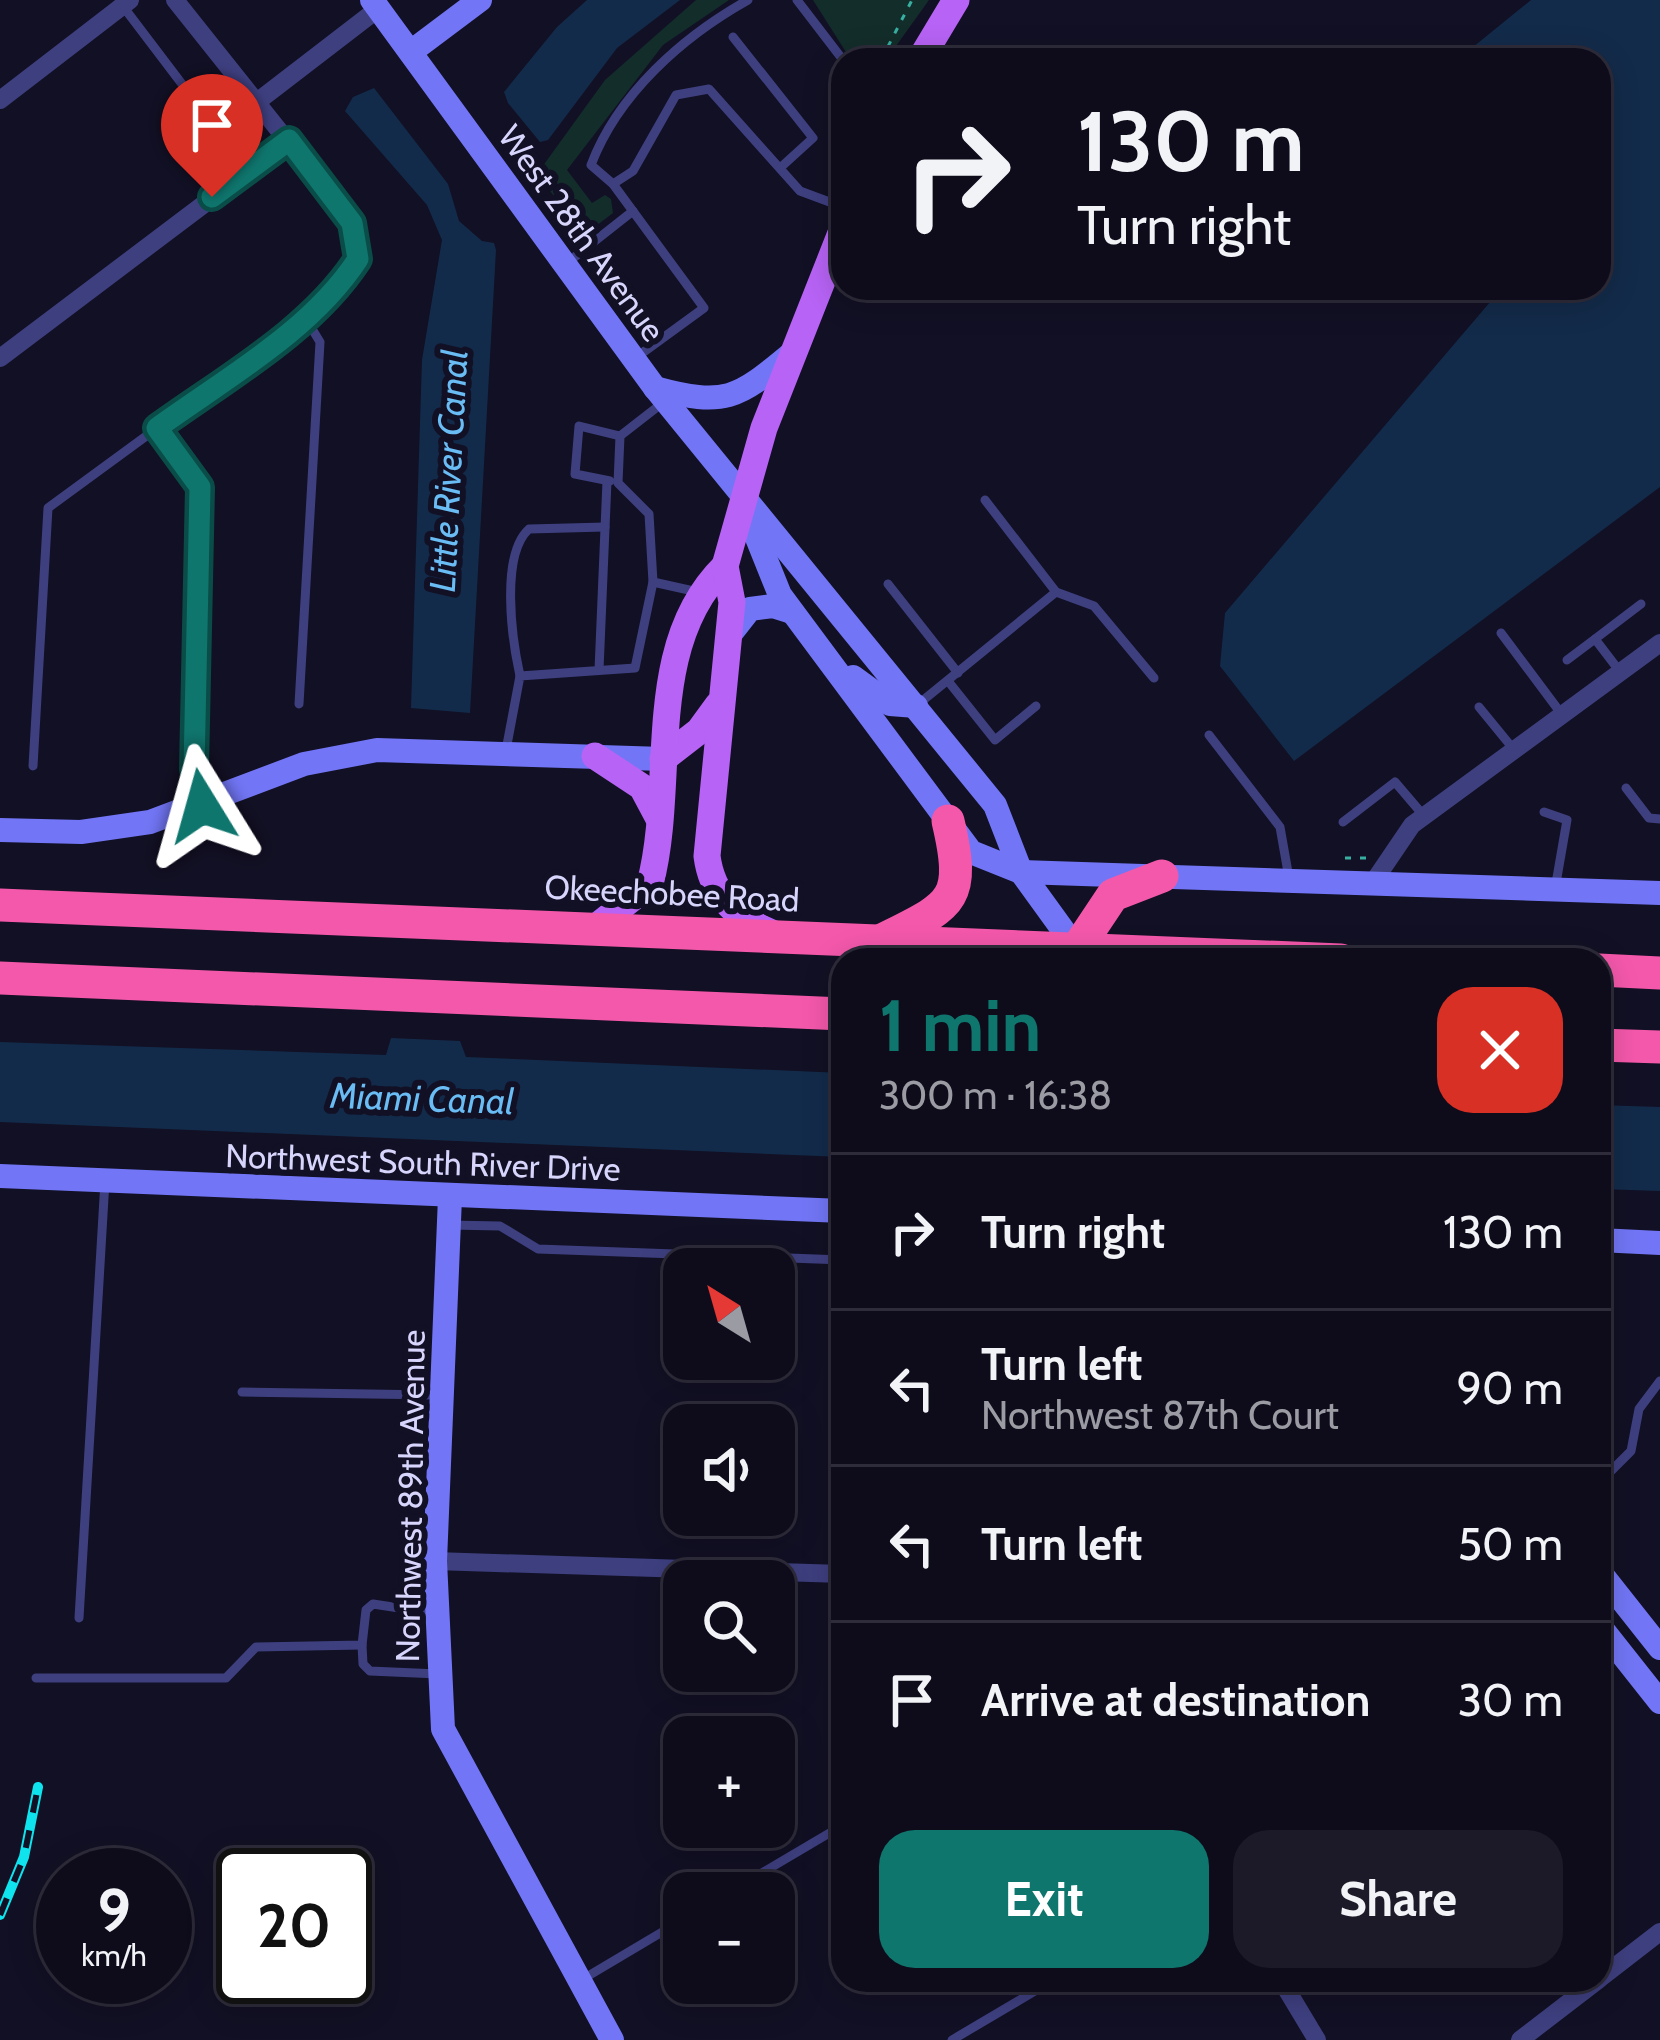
<!DOCTYPE html>
<meta charset="utf-8">
<style>
body{margin:0;font-family:Cabin,sans-serif;background:#1c1a28;color:#f1f3f6;height:100vh;display:flex;flex-direction:column;font-size:45px;white-space:nowrap}
*{box-sizing:border-box;margin:0}
p{font-size:39px;color:#9b9ba3}
.icon{flex:none;width:66px;height:66px;fill:none;stroke:currentColor;stroke-width:2;stroke-linecap:round;stroke-linejoin:round}
.map{position:relative;flex:1;overflow:hidden}
.drawer{position:absolute;left:831px;top:948px;width:780px;height:1044px;display:flex;flex-direction:column;background:#0e0c1b;border-radius:36px;box-shadow:0 6px 30px #0003,0 0 0 3px #2e2c3a}
.drawer>*{flex:none}
.guide{position:absolute;left:831px;top:48px;width:780px;height:252px;border-radius:36px;box-shadow:0 6px 30px #0003,0 0 0 3px #2e2c3a;background:#0e0c1b;color:#f1f3f6;overflow:hidden}
.needle{width:78px;rotate:323deg}
.buttons{position:absolute;left:663px;top:1248px;display:grid;gap:24px}
.buttons a{display:grid;place-items:center;width:132px;height:132px;border-radius:24px;background:#0e0c1b;box-shadow:0 6px 30px #0003,0 0 0 3px #2e2c3a;font-size:60px}
.speed{position:absolute;left:36px;top:1848px;display:flex;gap:24px;font-size:60px;font-weight:700;text-align:center}
.speed>*{display:grid;place-content:center;width:156px;height:156px;border-radius:50%;background:#0e0c1b;box-shadow:0 6px 30px #0003,0 0 0 3px #2e2c3a;line-height:1}
.speed small{font-size:30px;font-weight:400}
.speed .limit{border:6px solid #111;border-radius:18px;background:#fff;color:#111}
.pin{position:absolute;display:grid;place-items:center;width:102px;height:102px;color:#fff;margin:-123px -51px;border-radius:50% 50% 50% 0;rotate:-45deg;box-shadow:0 0 12px #0007}
.pin .icon{rotate:45deg}
.me{position:absolute;width:132px;margin:-66px;rotate:352deg;stroke-linejoin:round;filter:drop-shadow(0 0 9px #0008)}
.turn{display:flex;align-items:center;gap:42px;height:252px;padding:0 48px;font-size:54px}
.turn .icon{width:156px;height:156px;stroke-width:2.5}
.turn b{display:block;font-size:84px;line-height:102px}
.round{display:grid;place-items:center;flex:none;width:126px;height:126px;border-radius:36px;background:#1c1a28}
.overview{display:flex;align-items:center;justify-content:space-between;height:204px;padding:0 48px}
h1{font-size:72px;font-weight:700;line-height:90px;color:#0f766e}
.cta{display:flex;gap:24px;margin-top:auto;padding:24px 48px}
.cta a{flex:1;height:138px;border-radius:36px;background:#0f766e;color:#fff;font-size:48px;font-weight:700;line-height:138px;text-align:center}
.cta a+a{background:#1c1a28;color:#f1f3f6}
ul{padding:0;list-style:none}
li{display:flex;align-items:center;gap:36px;height:156px;padding:0 48px;border-top:3px solid #2e2c3a}
li div{flex:1}
li b{display:block;font-size:45px}
li em{font-style:normal}
.map>svg:first-child{display:block}
</style>
<div class="map">
<svg width="1660" height="2040" viewBox="0 0 1660 2040">
<rect width="100%" height="100%" fill="#121024"/>
<g fill="#132d2b">
<polygon points="696,0 729,0 663,45 567,170 592,203 605,195 611,199 613,213 584,235 537,174 605,80"/>
<polygon points="813,0 929,0 886,60 851,60"/>
</g>
<g fill="#132b4a">
<polygon points="587,0 680,0 617,48 548,140 540,142 508,103 504,92 557,27"/>
<polygon points="1531,0 1660,0 1660,487 1294,761 1220,666 1225,613 1502,288 1599,288 1599,60 1457,60"/>
<polygon points="374,88 448,184 459,221 482,241 494,243 496,250 470,713 411,708 422,360 442,240 427,205 345,111 353,97"/>
<polygon points="391,1038 460,1041 466,1057 843,1073 843,1157 0,1122 0,1042 386,1055"/>
<polygon points="1599,1105 1660,1107 1660,1191 1599,1189"/>
</g>
<g fill="none" stroke-linecap="round" stroke-linejoin="round">
<g stroke="#37afa1" stroke-width="3" stroke-dasharray="6 9" stroke-linecap="butt">
<polyline points="881,60 912,0"/>
<polyline points="1345,858 1366,858"/>
</g>
<g stroke="#3e3f7f" stroke-width="9">
<path d="M748,0c-66,37 -130,94 -157,165l22,19 20,-13 43,-76 33,-6 91,102 43,16"/>
<polyline points="797,0 843,60"/>
<polyline points="122,5 248,171"/>
<polyline points="733,37 813,138 780,168"/>
<polyline points="613,184 704,308 634,359"/>
<polyline points="567,263 633,211"/>
<polyline points="157,428 201,487 194,768 201,800"/>
<polyline points="610,481 575,474 579,426 620,436"/>
<polyline points="653,582 649,514 618,483 620,436 665,401"/>
<polyline points="888,584 958,673"/>
<polyline points="1056,592 1094,606 1154,678"/>
<polyline points="1501,633 1563,716"/>
<polyline points="1567,660 1595,639"/>
<polyline points="599,670 607,481"/>
<polyline points="1621,673 1595,639 1641,604"/>
<path d="M520,676c-8,-36 -20,-121 9,-147l76,-2"/>
<polyline points="948,681 995,740 1036,706"/>
<polyline points="299,704 320,342 306,319"/>
<polyline points="916,706 1056,592 985,500"/>
<polyline points="1479,707 1515,751"/>
<polyline points="1209,735 1280,827 1289,878"/>
<polyline points="506,750 520,676 635,668 653,582 698,592"/>
<polyline points="33,766 48,508 306,319 340,287 358,259"/>
<polyline points="1626,788 1649,818 1660,819"/>
<polyline points="1544,812 1567,820 1555,889"/>
<polyline points="1343,822 1395,782 1424,816"/>
<polyline points="449,1225 500,1226 538,1249 843,1260"/>
<polyline points="242,1392 436,1395"/>
<polyline points="1599,1483 1631,1451 1639,1409 1660,1381"/>
<polyline points="79,1618 105,1181"/>
<polyline points="362,1645 363,1664 370,1671 438,1674"/>
<polyline points="36,1678 226,1678 256,1647 362,1645 366,1610 373,1604 432,1613"/>
<polyline points="728,1893 843,1825"/>
<polyline points="583,1979 684,1919"/>
<polyline points="952,2040 1045,1985"/>
</g>
<g stroke="#3e3f7f" stroke-width="18">
<polyline points="175,0 352,222 358,259"/>
<polyline points="0,100 130,0"/>
<polyline points="258,101 379,8"/>
<polyline points="0,358 289,140"/>
<polyline points="1374,881 1412,825 1660,643"/>
<polyline points="435,1561 843,1574"/>
<polyline points="1599,1979 1660,1932"/>
<polyline points="1281,1980 1317,2040"/>
<polyline points="1520,2040 1598,1980"/>
</g>
<g stroke="#7276f6" stroke-width="24">
<polyline points="372,0 655,388 995,805 1021,872 1084,959"/>
<polyline points="412,51 480,0"/>
<path d="M655,388c70,19 82,11 136,-34"/>
<polyline points="747,513 780,595 971,852 1021,872 1660,893"/>
<polyline points="728,637 750,609 773,606 792,612"/>
<polyline points="853,677 890,704 916,706"/>
<polyline points="0,830 81,832 150,822 304,764 377,750 663,759"/>
<polyline points="0,1176 843,1211"/>
<polyline points="450,1197 435,1561 443,1729 612,2040"/>
<polyline points="1599,1240 1660,1243"/>
<polyline points="1599,1571 1660,1648"/>
<polyline points="1599,1625 1660,1702"/>
</g>
<g stroke="#b763f5" stroke-width="27">
<polyline points="920,60 956,0"/>
<polyline points="595,756 642,787 658,817"/>
<polyline points="663,759 699,731 718,705"/>
<path d="M596,927l54,-43c27,-102 -8,-237 75,-318"/>
<path d="M774,934c-37,-15 -62,-38 -67,-78l25,-254 -7,-36 39,-138 79,-200"/>
</g>
<g stroke="#f458ab" stroke-width="33">
<polyline points="0,905 1341,960"/>
<path d="M882,940c70,-35 85,-38 66,-119"/>
<polyline points="1077,949 1113,895 1162,876"/>
<polyline points="1599,970 1660,973"/>
<polyline points="0,978 843,1014"/>
<polyline points="1599,1045 1660,1047"/>
</g>
<defs>
<polyline id="rail" points="0,1915 24,1857 38,1787"/>
</defs>
<use href="#rail" stroke="#0fe4ee" stroke-width="10"/>
<use href="#rail" stroke="#121024" stroke-width="6" stroke-dasharray="18" stroke-linecap="butt"/>
</g>
<g fill="none" stroke-linecap="round" stroke-linejoin="round">
<defs>
<path id="route" d="M202,806l-8,-37 6,-282 -43,-59c69,-50 154,-97 201,-169l-6,-36 -63,-83 -77,57"/>
</defs>
<use href="#route" stroke="#0a4d48" stroke-width="30"/>
<use href="#route" stroke="#0f766e" stroke-width="21"/>
</g>
<g text-anchor="middle" stroke-width="12" stroke-linejoin="round" paint-order="stroke">
<g font-size="33" fill="#d7d5fc" stroke="#121024">
<text transform="translate(582 233) rotate(54)" y="12">West 28th Avenue</text>
<text transform="translate(672 893) rotate(3)" y="12">Okeechobee Road</text>
<text transform="translate(423 1162) rotate(2)" y="12">Northwest South River Drive</text>
<text transform="translate(410 1496) rotate(-89)" y="12">Northwest 89th Avenue</text>
</g>
<g font-size="36" font-style="italic" fill="#6abcf5" stroke="#121024">
<text transform="translate(448 471) rotate(-87)" y="13">Little River Canal</text>
<text transform="translate(422 1098) rotate(2)" y="13">Miami Canal</text>
</g>
</g>
</svg>
<div class="buttons">
<a><svg class="needle" viewBox="-14 -14 28 28"><path d="M0-13l5 13h-10z" fill="#e53935"/><path d="M0 13l5-13h-10z" fill="#9b9ba3"/></svg></a>
<a><svg class="icon" aria-label="sound" viewBox="0 0 24 24"><path d="M4 9h4l5-4v14l-5-4H4zM17 9q2 3 0 6"/></svg></a>
<a><svg class="icon" aria-label="search" viewBox="0 0 24 24"><circle cx="10" cy="10" r="6"/><path d="M15 15l6 6"/></svg></a>
<a>+</a>
<a>−</a>
</div>
<div class="speed"><div>9<small>km/h</small></div><div class="limit">20</div></div>
<div class="pin" style="left:212px;top:197px;background:#d93025"><svg class="icon" aria-label="arrive" viewBox="0 0 24 24"><path d="M6 21V4h12l-3 4 3 4H6"/></svg></div>
<svg class="me" style="left:202px;top:806px" viewBox="-20 -20 40 40"><path d="M0-17L14 15 0 8-14 15z" fill="#0f766e" stroke="#fff" stroke-width="4"/></svg>
<div class="guide">
<div class="turn"><svg class="icon" aria-label="right" viewBox="0 0 24 24"><path d="M7 20v-9h11M14 6l5 5-5 5"/></svg><div><b>130 m</b>Turn right</div></div>
</div>
<section class="drawer">
<div class="overview"><div><h1>1 min</h1><p>300 m · 16:38</p></div><a class="round" style="background:#d93025;color:#fff"><svg class="icon" aria-label="close" viewBox="0 0 24 24"><path d="M6 6l12 12M18 6L6 18"/></svg></a></div>
<ul>
<li><svg class="icon" aria-label="right" viewBox="0 0 24 24"><path d="M7 20v-9h11M14 6l5 5-5 5"/></svg><div><b>Turn right</b></div><em>130 m</em></li>
<li><svg class="icon" aria-label="left" viewBox="0 0 24 24"><path d="M17 20v-9H6M10 6l-5 5 5 5"/></svg><div><b>Turn left</b><p>Northwest 87th Court</p></div><em>90 m</em></li>
<li><svg class="icon" aria-label="left" viewBox="0 0 24 24"><path d="M17 20v-9H6M10 6l-5 5 5 5"/></svg><div><b>Turn left</b></div><em>50 m</em></li>
<li><svg class="icon" aria-label="arrive" viewBox="0 0 24 24"><path d="M6 21V4h12l-3 4 3 4H6"/></svg><div><b>Arrive at destination</b></div><em>30 m</em></li>
</ul>
<div class="cta"><a>Exit</a><a>Share</a></div>
</section>
</div>
